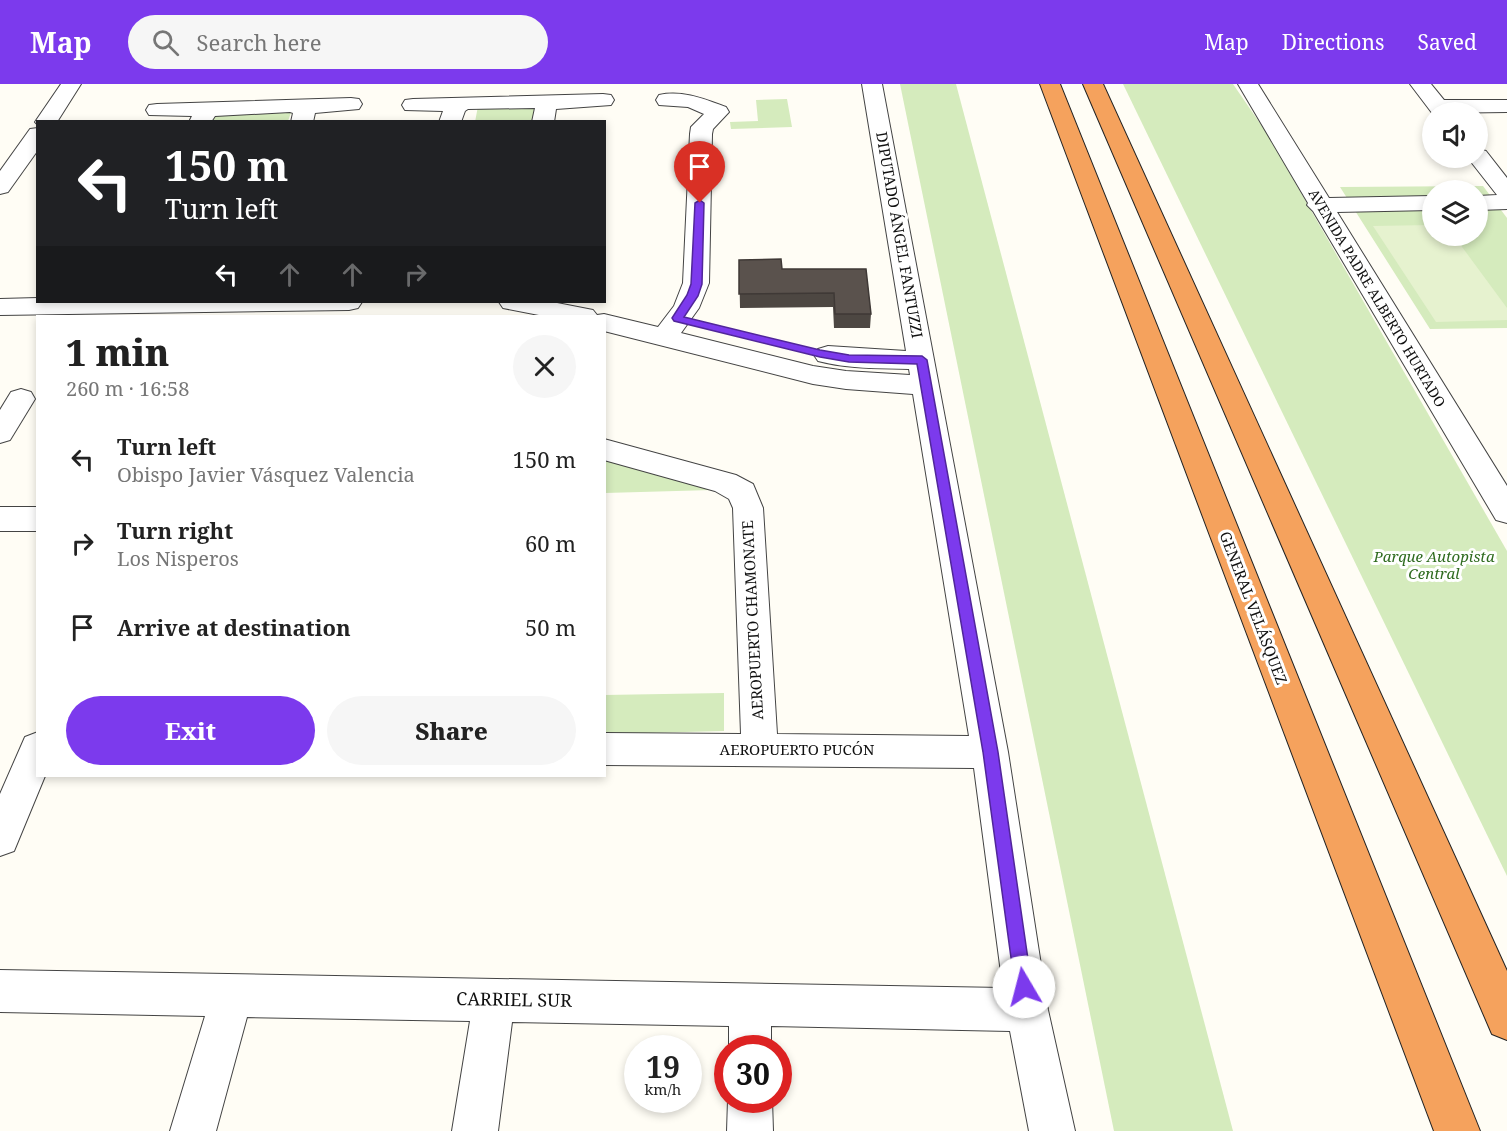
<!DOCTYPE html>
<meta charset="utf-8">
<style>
body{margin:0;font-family:"Noto Serif",serif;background:#f6f6f6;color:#222;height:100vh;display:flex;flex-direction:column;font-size:22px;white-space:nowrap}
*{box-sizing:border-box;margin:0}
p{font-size:20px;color:#767676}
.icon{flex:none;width:33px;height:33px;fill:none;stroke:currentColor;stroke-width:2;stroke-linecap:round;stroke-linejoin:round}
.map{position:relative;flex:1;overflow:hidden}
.drawer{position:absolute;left:36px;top:231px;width:570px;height:462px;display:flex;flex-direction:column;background:#fff;border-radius:0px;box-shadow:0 3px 9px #0003}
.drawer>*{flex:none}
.guide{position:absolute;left:36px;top:36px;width:570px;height:183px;border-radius:0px;box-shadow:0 3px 9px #0003;background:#202124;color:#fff;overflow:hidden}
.buttons{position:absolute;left:1422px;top:18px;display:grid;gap:12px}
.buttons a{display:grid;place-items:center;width:66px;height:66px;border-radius:50%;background:#fff;box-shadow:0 3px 9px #0003;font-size:30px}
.speed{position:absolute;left:624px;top:951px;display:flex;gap:12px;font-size:30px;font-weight:700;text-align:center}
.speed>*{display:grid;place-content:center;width:78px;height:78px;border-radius:50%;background:#fff;box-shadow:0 3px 9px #0003;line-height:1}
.speed small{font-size:15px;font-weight:400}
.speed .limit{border:9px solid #d22;background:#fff;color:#111}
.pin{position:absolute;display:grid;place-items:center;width:51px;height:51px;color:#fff;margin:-62px -26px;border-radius:50% 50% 50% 0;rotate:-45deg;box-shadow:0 0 6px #0007}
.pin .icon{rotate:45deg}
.me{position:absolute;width:66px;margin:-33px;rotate:352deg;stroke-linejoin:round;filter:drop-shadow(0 0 4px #0008)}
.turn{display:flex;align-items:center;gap:21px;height:126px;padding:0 30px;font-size:27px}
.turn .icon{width:78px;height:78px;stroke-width:2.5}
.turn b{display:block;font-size:42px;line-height:51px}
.lanes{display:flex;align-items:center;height:57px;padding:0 30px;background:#0003;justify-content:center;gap:30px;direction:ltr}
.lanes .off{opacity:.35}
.round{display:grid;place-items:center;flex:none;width:63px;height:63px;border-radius:32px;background:#f6f6f6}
.overview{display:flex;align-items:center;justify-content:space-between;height:102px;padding:0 30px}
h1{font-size:36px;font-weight:800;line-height:45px}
.cta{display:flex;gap:12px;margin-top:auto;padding:12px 30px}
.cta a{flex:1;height:69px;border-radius:36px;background:#7c3aed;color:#fff;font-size:24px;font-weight:800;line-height:69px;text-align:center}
.cta a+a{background:#f6f6f6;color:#222}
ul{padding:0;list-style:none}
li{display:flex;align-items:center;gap:18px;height:84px;padding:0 30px}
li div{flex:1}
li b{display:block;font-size:22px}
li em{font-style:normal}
header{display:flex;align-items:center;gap:36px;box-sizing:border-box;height:84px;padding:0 30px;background:#7c3aed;color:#fff}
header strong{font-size:28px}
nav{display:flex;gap:33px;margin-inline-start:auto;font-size:21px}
.search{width:420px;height:54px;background:#f6f6f6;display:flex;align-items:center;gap:15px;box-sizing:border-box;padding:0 21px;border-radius:33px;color:#767676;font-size:22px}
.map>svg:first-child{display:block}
</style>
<header>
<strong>Map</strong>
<div class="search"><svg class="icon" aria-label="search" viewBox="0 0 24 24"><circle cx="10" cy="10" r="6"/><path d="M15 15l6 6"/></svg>Search here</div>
<nav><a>Map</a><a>Directions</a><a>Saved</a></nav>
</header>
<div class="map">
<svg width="1507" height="1047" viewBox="0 0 1507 1047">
<rect width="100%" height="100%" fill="#fffdf5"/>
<g fill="#d5ebbd" fill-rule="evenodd">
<polygon points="900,0 956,0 1233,1047 1114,1047"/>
<polygon points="1123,0 1233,0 1266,48 1507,467 1507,792"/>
<polygon points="787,15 792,43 731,45 730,38 758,37 756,16"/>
<polygon points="539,21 536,37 475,38 478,22"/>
<polygon points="292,26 288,37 208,38 212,29"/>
<path d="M1483,102l24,32v110l-77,1 -90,-142zM1432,106h46v46h-46z"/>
<polygon points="605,374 712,406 605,409"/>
<polygon points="724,609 724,647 605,650 604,611"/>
</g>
<polygon fill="#e6f2cf" points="1432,141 1432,152 1454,152 1507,224 1507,236 1436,238 1373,142"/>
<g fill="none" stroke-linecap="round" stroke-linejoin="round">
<defs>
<g id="minor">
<polygon points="61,0 81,0 57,38 38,38 38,41 35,38"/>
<path d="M862,0h20l126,668 40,258 27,121h-46l-19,-100 -239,-5v22h-42v-22l-217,-4 -14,109h-46l18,-110 -223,-4 -31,114h-46l35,-115 -205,-4v-42l1003,18 -29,-220 -370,-3v-32l137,1 -8,-226 -4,-9 -14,-8 -111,-31v-21l132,36 17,9 10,24 14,226 192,2 -56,-342 -67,-5 -33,-5 -209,-53v-15h-60l-41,-8 -4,-6h53l41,8 4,5 7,-1 54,13 16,-21 9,-23 7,-149 1,-7 13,-13 -16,-7 -29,-2 -3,-5 3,-5c24,-5 45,4 67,12l3,5 -16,17 -1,5 -3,149 -10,25 -18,25 132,33 33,5 64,4 -1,-6c-31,-1 -61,0 -91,-8l-4,-6 4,-6 10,-3 78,5z"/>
<polygon points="1238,0 1258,0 1329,114 1432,112 1432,126 1337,128 1507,402 1507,439 1496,436 1313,127 1307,121 1308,119"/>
<polygon points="1410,0 1431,0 1444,16 1507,16 1507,28 1432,29"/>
<polygon points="603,10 611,11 614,16 611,21 556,25 554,38 532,38 535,24 468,25 465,27 461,38 439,38 443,27 405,26 402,21 405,16 413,15"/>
<polygon points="351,14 359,15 362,20 359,25 315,29 313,38 291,38 293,29 290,28 215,32 211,38 189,38 192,32 149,31 146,26 149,21 157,20"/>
<polygon points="38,44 38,66 8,108 0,110 0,87 30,45"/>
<polygon points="1478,65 1486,67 1507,94 1507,125 1478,126 1478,112 1497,111 1468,74 1478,74"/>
<polygon points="38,214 38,218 362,218 358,224 349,226 0,231 0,215"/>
<polygon points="21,305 31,308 35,315 10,356 0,359 0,326 11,308"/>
<rect x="0" y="423" width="38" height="24"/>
<polygon points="38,648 38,692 45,692 14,767 0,772 0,710 25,653"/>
<polygon points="728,1016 772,1016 773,1047 727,1047"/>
</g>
<g id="highway">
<polygon points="1040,0 1060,0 1480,1047 1434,1047"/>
<polygon points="1083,0 1103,0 1507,887 1507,956 1492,950"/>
</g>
</defs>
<use href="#minor" stroke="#444" stroke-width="2"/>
<use href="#highway" stroke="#222" stroke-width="2"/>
<use href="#minor" fill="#fff" fill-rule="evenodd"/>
<use href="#highway" fill="#f5a25d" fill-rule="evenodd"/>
</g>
<polygon fill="#4d4742" points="739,176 782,185 866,185 871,230 870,244 834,244 833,223 740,224"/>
<polygon fill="#5a524d" stroke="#3f3936" stroke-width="1.5" points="781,175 782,185 866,185 871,230 835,230 834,209 739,210 739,176"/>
<polygon fill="#7c3aed" stroke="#51269a" stroke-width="1.5" points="700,116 704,119 702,200 698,212 684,233 820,266 849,271 922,272 927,276 998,668 1032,903 1030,909 1024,911 1018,909 1015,903 983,668 917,280 849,278 820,273 674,237 672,234 687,211 691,200 695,119"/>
<g text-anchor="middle" stroke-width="6" stroke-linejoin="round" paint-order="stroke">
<g font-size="14" fill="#111" stroke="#fff">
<text transform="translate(1377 214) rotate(59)" y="5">AVENIDA PADRE ALBERTO HURTADO</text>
</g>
<g font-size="15" fill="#111" stroke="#fff">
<text transform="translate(899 151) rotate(80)" y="5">DIPUTADO ÁNGEL FANTUZZI</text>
<text transform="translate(1253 524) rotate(69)" y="5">GENERAL VELÁSQUEZ</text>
<text transform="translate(753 536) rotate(-93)" y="5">AEROPUERTO CHAMONATE</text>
<text x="797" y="671">AEROPUERTO PUCÓN</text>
</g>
<g font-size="15" font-style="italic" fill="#2f6b1f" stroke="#fff">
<text x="1434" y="478">Parque Autopista<tspan x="1434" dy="17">Central</tspan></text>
</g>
<g font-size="18" fill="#111" stroke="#fff">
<text transform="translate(514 916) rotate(1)" y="6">CARRIEL SUR</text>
</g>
</g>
</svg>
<div class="buttons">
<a><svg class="icon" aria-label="sound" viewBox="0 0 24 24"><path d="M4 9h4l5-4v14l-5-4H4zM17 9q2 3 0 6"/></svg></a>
<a><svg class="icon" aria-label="layers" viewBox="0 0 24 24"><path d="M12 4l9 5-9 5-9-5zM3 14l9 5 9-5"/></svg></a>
</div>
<div class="speed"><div>19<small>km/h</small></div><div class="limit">30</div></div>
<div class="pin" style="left:700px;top:119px;background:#d93025"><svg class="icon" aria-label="arrive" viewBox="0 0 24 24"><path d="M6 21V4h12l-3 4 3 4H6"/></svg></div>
<svg class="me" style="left:1024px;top:903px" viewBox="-20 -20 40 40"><circle r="19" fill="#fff"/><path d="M0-13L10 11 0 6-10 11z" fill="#7c3aed"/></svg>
<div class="guide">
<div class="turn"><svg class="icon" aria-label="left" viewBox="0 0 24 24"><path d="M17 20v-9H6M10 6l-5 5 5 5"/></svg><div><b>150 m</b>Turn left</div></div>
<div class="lanes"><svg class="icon" aria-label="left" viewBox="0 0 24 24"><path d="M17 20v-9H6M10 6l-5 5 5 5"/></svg><svg class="icon off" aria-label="ahead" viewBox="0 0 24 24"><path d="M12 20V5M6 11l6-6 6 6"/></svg><svg class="icon off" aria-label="ahead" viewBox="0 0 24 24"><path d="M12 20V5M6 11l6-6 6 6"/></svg><svg class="icon off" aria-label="right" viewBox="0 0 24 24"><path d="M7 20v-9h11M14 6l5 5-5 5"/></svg></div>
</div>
<section class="drawer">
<div class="overview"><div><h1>1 min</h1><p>260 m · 16:58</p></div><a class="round"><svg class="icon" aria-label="close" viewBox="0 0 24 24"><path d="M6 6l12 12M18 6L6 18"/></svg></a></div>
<ul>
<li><svg class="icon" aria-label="left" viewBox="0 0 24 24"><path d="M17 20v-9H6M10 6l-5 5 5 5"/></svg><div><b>Turn left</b><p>Obispo Javier Vásquez Valencia</p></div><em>150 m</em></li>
<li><svg class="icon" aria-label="right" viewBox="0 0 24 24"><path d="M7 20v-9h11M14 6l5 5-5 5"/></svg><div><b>Turn right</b><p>Los Nisperos</p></div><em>60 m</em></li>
<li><svg class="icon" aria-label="arrive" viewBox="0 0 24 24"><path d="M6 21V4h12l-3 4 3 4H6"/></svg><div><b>Arrive at destination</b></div><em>50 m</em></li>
</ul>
<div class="cta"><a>Exit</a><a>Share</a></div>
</section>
</div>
